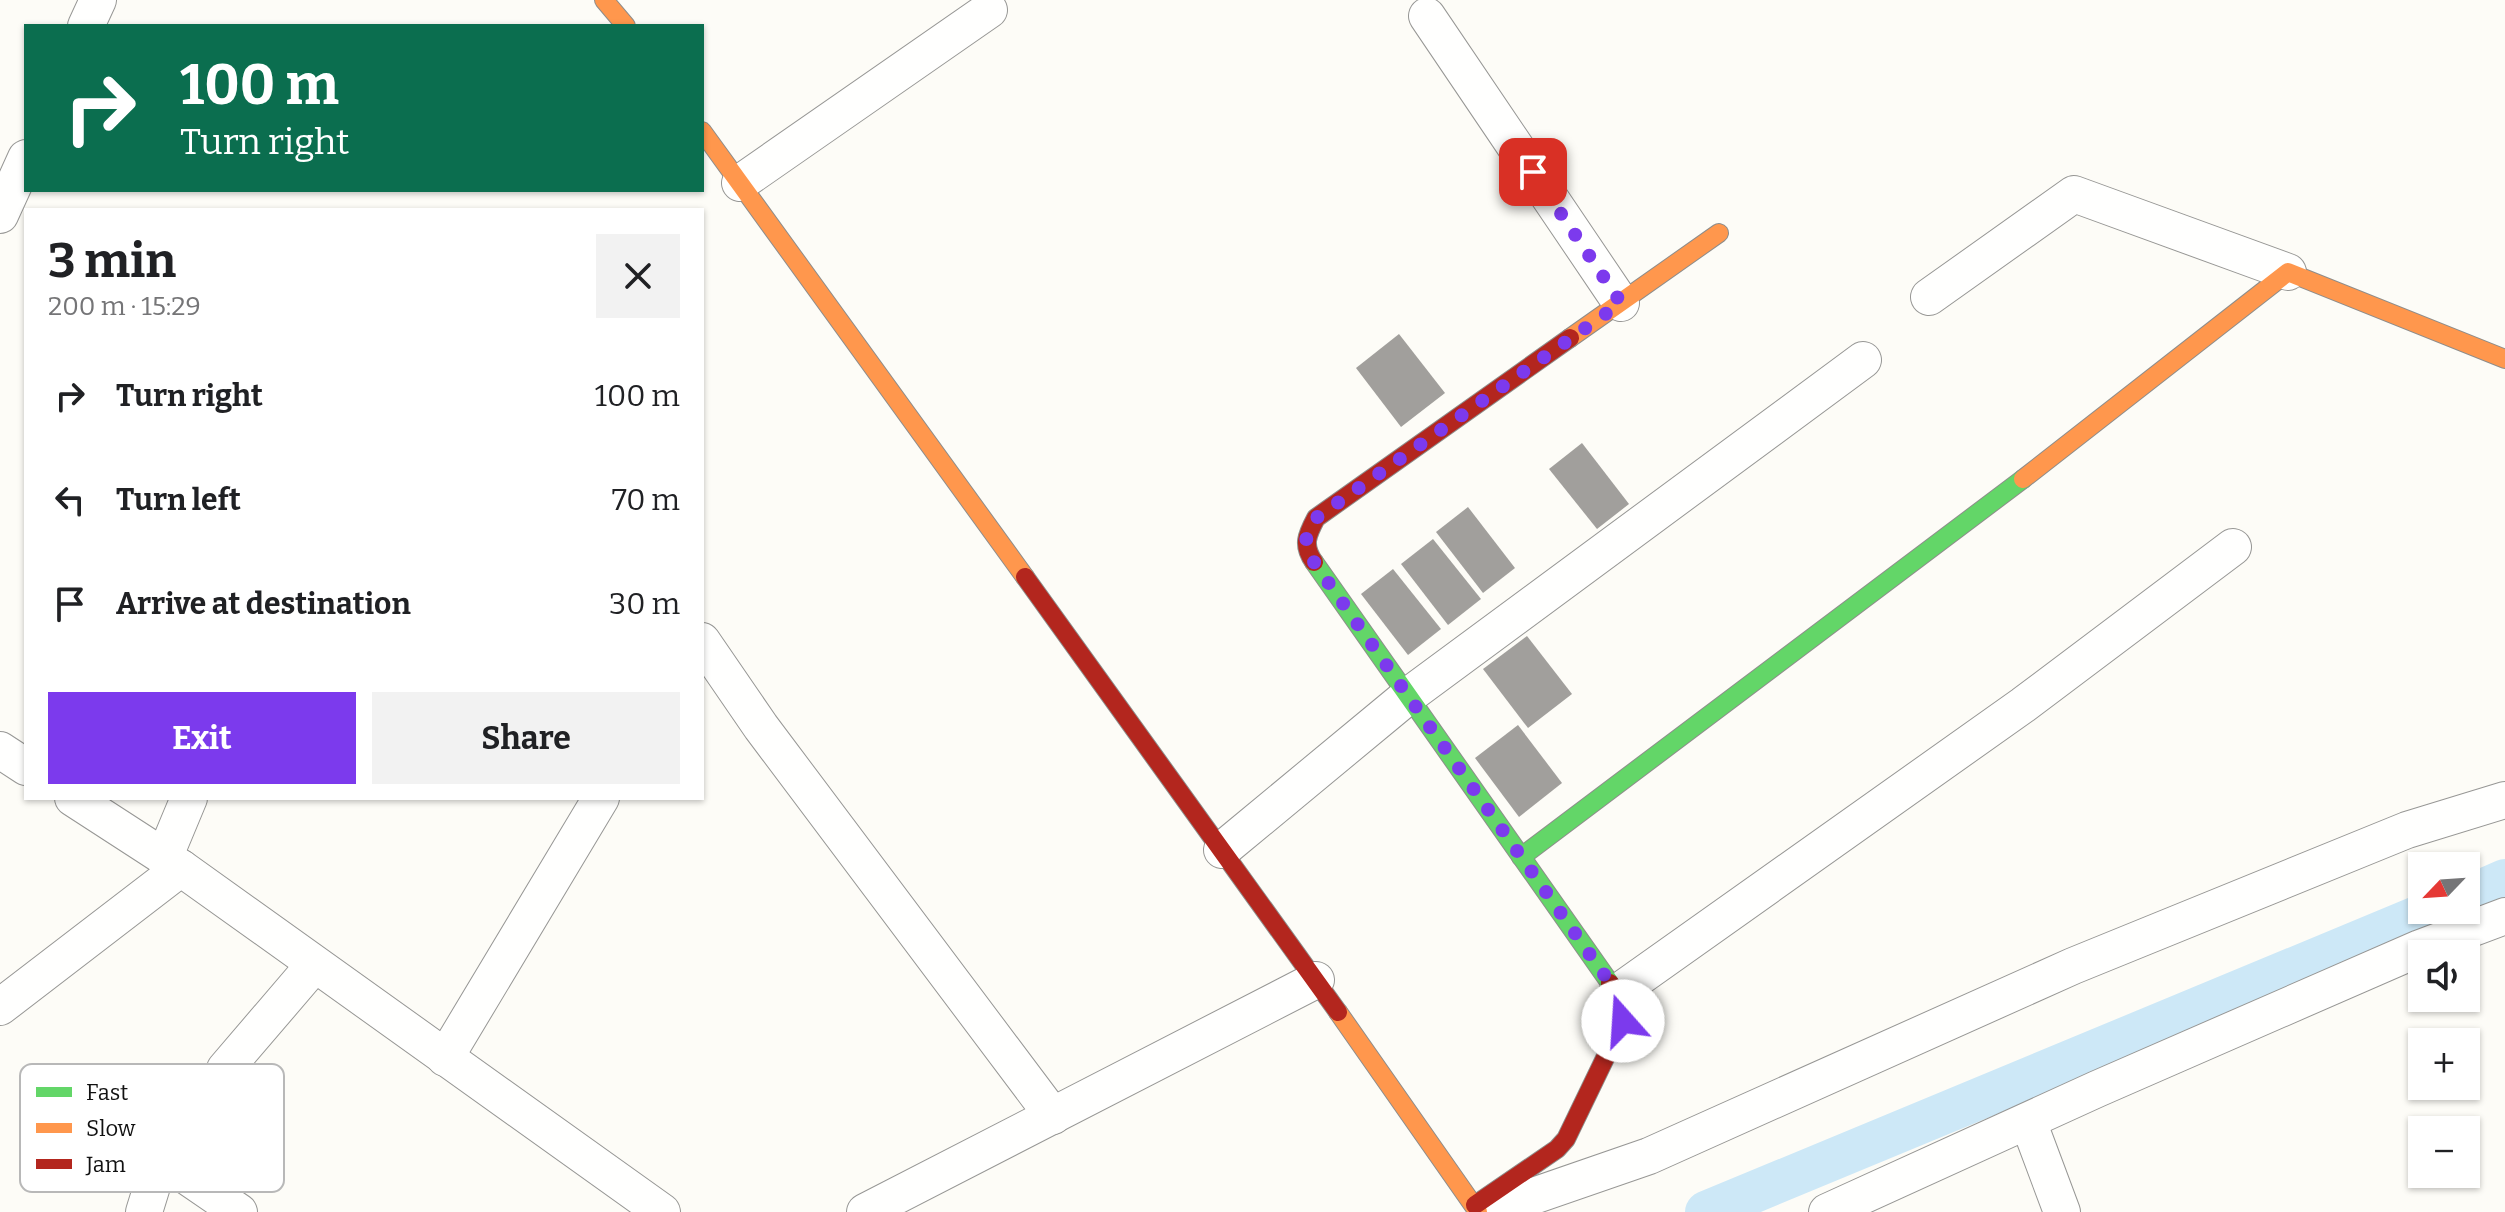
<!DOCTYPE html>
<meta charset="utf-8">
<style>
body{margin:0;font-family:Bitter,serif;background:#f2f2f2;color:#202124;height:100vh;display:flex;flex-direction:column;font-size:30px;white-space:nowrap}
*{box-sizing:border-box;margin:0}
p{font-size:26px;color:#757577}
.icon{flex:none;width:44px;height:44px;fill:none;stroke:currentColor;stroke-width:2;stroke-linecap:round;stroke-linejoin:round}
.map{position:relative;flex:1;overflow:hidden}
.sheet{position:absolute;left:24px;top:208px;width:680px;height:592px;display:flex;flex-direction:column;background:#fff;border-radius:0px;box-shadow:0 2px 6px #0004}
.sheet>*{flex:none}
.top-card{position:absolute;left:24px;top:24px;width:680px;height:168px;border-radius:0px;box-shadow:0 2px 6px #0004;background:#0b6e4f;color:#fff;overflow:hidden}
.needle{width:52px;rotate:245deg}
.fabs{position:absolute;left:2408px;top:852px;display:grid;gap:16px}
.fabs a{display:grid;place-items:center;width:72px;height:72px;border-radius:0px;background:#fff;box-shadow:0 2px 6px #0004;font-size:40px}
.pin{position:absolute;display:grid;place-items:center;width:68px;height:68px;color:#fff;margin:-34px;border-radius:16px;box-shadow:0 4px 12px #0006}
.me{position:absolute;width:88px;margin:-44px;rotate:341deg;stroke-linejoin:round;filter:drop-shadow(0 0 6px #0008)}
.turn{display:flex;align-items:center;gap:28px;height:168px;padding:0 24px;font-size:36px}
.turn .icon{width:104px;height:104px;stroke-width:2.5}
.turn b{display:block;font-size:56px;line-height:68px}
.round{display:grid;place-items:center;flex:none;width:84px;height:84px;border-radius:0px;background:#f2f2f2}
.headline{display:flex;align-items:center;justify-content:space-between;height:136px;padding:0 24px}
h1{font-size:48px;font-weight:700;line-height:60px}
.button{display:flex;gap:16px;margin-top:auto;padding:16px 24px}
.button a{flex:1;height:92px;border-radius:0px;background:#7c3aed;color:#fff;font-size:32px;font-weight:700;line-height:92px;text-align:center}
.button a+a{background:#f2f2f2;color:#202124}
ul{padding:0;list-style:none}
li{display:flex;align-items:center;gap:24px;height:104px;padding:0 24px}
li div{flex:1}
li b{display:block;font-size:30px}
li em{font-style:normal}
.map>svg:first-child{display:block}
</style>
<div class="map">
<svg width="2505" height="1212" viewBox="0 0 2505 1212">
<rect width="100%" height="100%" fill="#fdfcf7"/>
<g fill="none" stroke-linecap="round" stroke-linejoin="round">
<g stroke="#cde8f7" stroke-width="42">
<polyline points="2466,897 2505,880"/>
<polyline points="1706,1212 2434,910"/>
</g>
</g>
<g fill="#a19f9c">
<polygon points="1399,334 1445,393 1401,427 1356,368"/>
<polygon points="1582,443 1629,504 1597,529 1549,469"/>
<polygon points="1468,507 1515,568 1483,593 1436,532"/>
<polygon points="1433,539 1481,599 1448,625 1401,564"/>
<polygon points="1393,569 1441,629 1408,655 1361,594"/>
<polygon points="1527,636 1572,694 1528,728 1483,669"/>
<polygon points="1518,725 1562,783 1519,817 1475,758"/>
</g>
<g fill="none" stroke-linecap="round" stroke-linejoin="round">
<defs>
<g id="street">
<polyline points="1427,16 1621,303"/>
<polyline points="86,26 98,0"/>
<polyline points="740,183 989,10"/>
<polyline points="0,215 26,158"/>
<polyline points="1929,297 2074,194 2288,272"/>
<polyline points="702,641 761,727 1053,1116"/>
<polyline points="0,750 26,767"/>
<polyline points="73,798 181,868"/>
<polyline points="1222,850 1408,696 1863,360"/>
<polyline points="164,858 189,798"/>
<polyline points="1617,993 2023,705 2233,547"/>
<polyline points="0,1007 181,868 662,1212"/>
<polyline points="445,1058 601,798"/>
<polyline points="2028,1121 2062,1212"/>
<polyline points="166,1162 239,1212"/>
<path d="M144,1212l13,-42 57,-43c7,-19 3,-39 11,-58l89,-104"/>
<polyline points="865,1212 1316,980"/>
<polyline points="1487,1212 1649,1156 2073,966 2407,830 2505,800"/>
<polyline points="1827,1212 2097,1089 2420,948 2505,916"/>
</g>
<g id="fast">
<polyline points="1314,562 1610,983"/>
<polyline points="1521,857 2023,479"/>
</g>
<g id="slow">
<polyline points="604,0 626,26"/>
<polyline points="702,131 1025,577"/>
<polyline points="1570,338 1719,233"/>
<polyline points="2023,479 2288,272 2505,359"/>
<polyline points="1338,1012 1478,1212"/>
</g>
<g id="jam">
<path d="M1314,562c-12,-17 -7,-27 2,-44l254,-180"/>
<polyline points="1025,577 1338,1012"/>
<polyline points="1475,1205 1557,1149 1566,1139 1623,1021 1623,1008 1610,983"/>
</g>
</defs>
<use href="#street" stroke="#979795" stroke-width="38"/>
<use href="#fast" stroke="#8e8d8b" stroke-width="20"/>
<use href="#slow" stroke="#8e8d8b" stroke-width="20"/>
<use href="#jam" stroke="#8e8d8b" stroke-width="20"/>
<use href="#street" stroke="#fffffe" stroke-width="36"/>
<use href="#fast" stroke="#63d668" stroke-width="18"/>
<use href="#slow" stroke="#ff974d" stroke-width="18"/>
<use href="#jam" stroke="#b3261e" stroke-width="18"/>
</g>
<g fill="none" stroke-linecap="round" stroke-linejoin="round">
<polyline stroke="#7c3aed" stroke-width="14" stroke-dasharray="0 25.2" points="1533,172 1621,303 1316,518 1306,537 1309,555 1617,993 1623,1008 1623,1021"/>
</g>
<rect x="20" y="1064" width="264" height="128" rx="12" fill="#fff" stroke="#b8b8b8" stroke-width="2"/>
<rect x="36" y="1087" width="36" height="10" fill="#63d668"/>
<rect x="36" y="1123" width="36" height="10" fill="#ff974d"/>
<rect x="36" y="1159" width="36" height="10" fill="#b3261e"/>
<g font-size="22" fill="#111">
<text x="86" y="1100">Fast</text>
<text x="86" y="1136">Slow</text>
<text x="86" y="1172">Jam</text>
</g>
</svg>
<div class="fabs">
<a><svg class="needle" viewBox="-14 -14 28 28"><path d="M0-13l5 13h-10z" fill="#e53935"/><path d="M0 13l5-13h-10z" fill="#757577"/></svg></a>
<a><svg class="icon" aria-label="sound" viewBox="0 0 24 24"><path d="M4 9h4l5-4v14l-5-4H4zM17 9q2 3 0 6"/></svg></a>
<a>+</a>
<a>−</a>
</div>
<div class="pin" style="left:1533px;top:172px;background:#d93025"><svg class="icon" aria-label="arrive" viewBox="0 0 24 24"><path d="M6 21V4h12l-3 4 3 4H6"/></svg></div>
<svg class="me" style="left:1623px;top:1021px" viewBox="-20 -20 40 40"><circle r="19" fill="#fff"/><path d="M0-13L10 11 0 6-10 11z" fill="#7c3aed"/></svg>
<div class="top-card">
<div class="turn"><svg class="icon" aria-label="right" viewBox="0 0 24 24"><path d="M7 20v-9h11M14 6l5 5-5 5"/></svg><div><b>100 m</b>Turn right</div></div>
</div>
<section class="sheet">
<div class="headline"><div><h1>3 min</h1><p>200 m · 15:29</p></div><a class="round"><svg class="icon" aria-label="close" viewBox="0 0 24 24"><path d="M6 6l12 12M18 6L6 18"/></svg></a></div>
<ul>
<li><svg class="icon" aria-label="right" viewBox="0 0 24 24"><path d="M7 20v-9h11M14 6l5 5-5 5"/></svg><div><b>Turn right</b></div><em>100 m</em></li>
<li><svg class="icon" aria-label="left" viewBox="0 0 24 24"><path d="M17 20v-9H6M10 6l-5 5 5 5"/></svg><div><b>Turn left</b></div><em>70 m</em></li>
<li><svg class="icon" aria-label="arrive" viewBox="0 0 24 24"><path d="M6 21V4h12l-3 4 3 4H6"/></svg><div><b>Arrive at destination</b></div><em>30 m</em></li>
</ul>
<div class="button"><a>Exit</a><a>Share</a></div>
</section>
</div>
